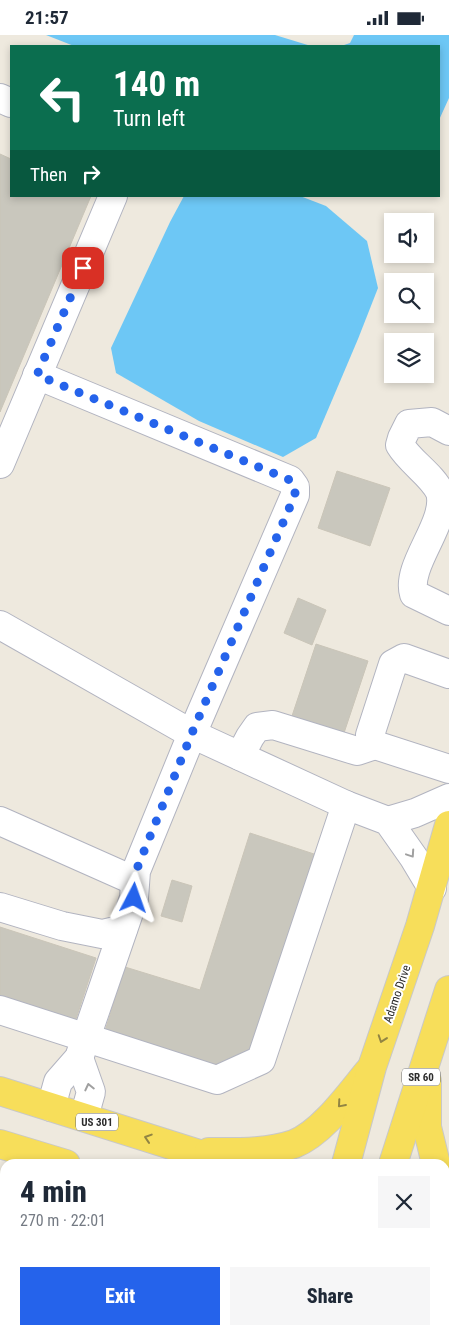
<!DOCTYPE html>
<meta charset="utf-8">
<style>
body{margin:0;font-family:"Roboto Condensed",sans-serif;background:#f6f6f7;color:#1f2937;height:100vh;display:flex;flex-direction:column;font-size:19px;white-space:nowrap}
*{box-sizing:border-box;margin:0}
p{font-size:16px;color:#747a83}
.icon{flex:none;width:28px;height:28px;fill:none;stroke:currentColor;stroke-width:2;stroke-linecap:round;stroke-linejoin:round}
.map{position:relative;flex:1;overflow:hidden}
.panel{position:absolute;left:0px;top:1124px;width:450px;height:176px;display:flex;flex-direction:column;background:#fff;border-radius:15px 15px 0 0;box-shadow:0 2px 8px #0003}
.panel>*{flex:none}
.hud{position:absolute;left:10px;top:10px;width:430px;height:152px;border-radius:0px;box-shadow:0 2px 8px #0003;background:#0b6e4f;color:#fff;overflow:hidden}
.tools{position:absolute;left:384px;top:178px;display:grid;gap:10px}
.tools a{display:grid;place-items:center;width:50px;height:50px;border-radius:0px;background:#fff;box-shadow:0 2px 8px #0003;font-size:25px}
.pin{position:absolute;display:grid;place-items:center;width:42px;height:42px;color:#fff;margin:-21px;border-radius:10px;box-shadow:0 2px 8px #0006}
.me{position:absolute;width:55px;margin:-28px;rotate:4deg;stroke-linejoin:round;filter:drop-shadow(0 0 4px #0008)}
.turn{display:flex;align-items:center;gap:18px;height:105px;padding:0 20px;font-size:22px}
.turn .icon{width:65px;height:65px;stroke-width:2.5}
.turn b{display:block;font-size:35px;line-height:42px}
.then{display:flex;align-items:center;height:48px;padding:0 20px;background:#0003;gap:10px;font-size:19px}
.round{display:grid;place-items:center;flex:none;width:52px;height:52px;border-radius:0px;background:#f6f6f7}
.headline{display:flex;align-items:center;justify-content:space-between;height:85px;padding:0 20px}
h1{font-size:30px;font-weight:800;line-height:38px}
.action{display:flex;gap:10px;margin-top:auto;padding:10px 20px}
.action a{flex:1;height:58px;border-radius:0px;background:#2563eb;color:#fff;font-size:20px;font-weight:800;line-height:58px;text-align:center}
.action a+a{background:#f6f6f7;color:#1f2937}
.status{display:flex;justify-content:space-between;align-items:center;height:35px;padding:0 25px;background:#fff;direction:ltr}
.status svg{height:14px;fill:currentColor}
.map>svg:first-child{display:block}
</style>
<div class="status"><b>21:57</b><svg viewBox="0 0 49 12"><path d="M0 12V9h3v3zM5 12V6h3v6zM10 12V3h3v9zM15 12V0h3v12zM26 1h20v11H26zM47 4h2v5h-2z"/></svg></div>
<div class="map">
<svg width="449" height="1299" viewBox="0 0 449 1299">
<rect width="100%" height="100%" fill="#eee9de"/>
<g fill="#6dc7f5">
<polygon points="46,0 275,0 311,11 74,11"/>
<polygon points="354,0 449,0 449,63 439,85 439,11 341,11 350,8"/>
<polygon points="184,161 300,161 326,171 367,206 378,253 358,304 316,403 283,422 199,386 116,338 111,313 170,187"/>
</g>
<g fill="#c9c7bd" stroke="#cac5b8">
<polygon points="0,119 11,124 11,161 91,161 0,377"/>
<polygon points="337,436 390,453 370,511 318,493"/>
<polygon points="298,563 326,575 312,610 284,598"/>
<polygon points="316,609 368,626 343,701 291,684"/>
<polygon points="250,798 314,819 254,1011 235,1026 211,1030 105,996 125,932 200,955"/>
<polygon points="172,845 192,851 182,887 161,881"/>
<polygon points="0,892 96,923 75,987 0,962"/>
<polygon points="130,1295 150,1295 162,1299 129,1299"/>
<polygon points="148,1295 180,1295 179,1299 147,1299"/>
</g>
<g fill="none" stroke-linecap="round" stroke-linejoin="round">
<defs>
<g id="minor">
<polyline points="0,63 11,68"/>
<path d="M449,396l-17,-9 -23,2 -7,14 -2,7c10,17 32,30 40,47 9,30 -35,73 -26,102l35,17"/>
<polyline points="0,429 113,161"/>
<polyline points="0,590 192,699 295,460 295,452 290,445 37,340"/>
<polyline points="449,639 404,623 393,629 370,700 375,710 449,734"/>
<polyline points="240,721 250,702 257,692 273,690 357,716 375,710"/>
<polyline points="0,786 135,846"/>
<polyline points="388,786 415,778 449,763"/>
<polyline points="0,872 62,891 102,899 123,894"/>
<polyline points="0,975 217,1045 261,1025 346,770 388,786 414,823 432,853"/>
<polyline points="79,1023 91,1057 84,1082"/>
<polyline points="51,1072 58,1047 79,1023 134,863 136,836 192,699 346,770"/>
</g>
<g id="major">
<polyline points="427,1046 427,1092 436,1129"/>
<polyline points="0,1056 231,1129"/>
<polyline points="0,1109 66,1129"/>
<path d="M209,1117c28,0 58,1 85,-8 28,-11 55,-49 74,-72"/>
<polyline points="346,1129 372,1032 420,891 449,790"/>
<polyline points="393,1129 449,955"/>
<polyline points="445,1144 449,1150"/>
<polyline points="445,1196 449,1197"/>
<polyline points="445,1246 449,1247"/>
<polyline points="445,1279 449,1278"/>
<polyline points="289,1299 290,1295"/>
<polyline points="338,1299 339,1295"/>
<polyline points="385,1299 390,1295"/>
</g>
</defs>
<use href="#minor" stroke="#b2b4c0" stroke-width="30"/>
<use href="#major" stroke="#c8c8c8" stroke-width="30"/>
<use href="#minor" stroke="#fff" stroke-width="28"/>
<use href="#major" stroke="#f7de5a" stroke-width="28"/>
</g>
<defs><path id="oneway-chevron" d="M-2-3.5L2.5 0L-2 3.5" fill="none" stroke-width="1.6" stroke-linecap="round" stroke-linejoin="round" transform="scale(1.25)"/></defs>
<g stroke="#a0a0a0">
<use href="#oneway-chevron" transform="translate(411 819) rotate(56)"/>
<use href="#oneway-chevron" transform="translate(89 1052) rotate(-103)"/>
</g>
<g stroke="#928543">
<use href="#oneway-chevron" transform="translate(382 1004) rotate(109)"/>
<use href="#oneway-chevron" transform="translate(341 1069) rotate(131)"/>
<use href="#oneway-chevron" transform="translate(148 1103) rotate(-162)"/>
</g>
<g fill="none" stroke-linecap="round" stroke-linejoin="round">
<polyline stroke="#2563eb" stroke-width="9" stroke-dasharray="0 16.2" points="83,233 37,340 290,445 295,452 295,460 192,698 136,836 134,863"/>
</g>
<g text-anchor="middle" stroke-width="4" stroke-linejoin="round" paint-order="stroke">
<g fill="#fff" stroke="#6b6b6b" stroke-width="1">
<rect x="402" y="1033.5" width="38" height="17" rx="4"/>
<rect x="76" y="1078.5" width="42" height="17" rx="4"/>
</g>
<g font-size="11" font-weight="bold" fill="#2c2c2c">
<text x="421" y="1046">SR 60</text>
<text x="97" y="1091">US 301</text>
</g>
<g font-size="12" fill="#2c2c2c" stroke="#fff">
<text transform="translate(397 959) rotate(-71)" y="4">Adamo Drive</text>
</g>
</g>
</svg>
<div class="tools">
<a><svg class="icon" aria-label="sound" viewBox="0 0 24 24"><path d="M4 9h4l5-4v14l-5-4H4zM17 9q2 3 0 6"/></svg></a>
<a><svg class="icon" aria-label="search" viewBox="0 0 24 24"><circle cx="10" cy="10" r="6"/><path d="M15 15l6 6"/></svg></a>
<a><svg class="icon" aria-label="layers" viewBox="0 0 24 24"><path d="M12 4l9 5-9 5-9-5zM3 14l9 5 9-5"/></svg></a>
</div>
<div class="pin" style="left:83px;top:233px;background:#d93025"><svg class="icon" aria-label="arrive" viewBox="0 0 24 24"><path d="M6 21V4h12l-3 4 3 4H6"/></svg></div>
<svg class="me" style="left:134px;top:863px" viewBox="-20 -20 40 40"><path d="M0-17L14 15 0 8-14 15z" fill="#2563eb" stroke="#fff" stroke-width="4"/></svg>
<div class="hud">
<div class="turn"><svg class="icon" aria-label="left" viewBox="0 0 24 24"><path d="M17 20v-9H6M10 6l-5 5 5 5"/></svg><div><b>140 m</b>Turn left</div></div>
<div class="then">Then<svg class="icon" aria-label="right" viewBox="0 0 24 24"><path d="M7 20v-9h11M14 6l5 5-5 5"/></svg></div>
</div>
<section class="panel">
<div class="headline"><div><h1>4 min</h1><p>270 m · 22:01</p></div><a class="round"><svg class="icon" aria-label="close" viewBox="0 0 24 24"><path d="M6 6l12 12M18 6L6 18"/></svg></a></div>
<div class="action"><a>Exit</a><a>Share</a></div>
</section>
</div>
